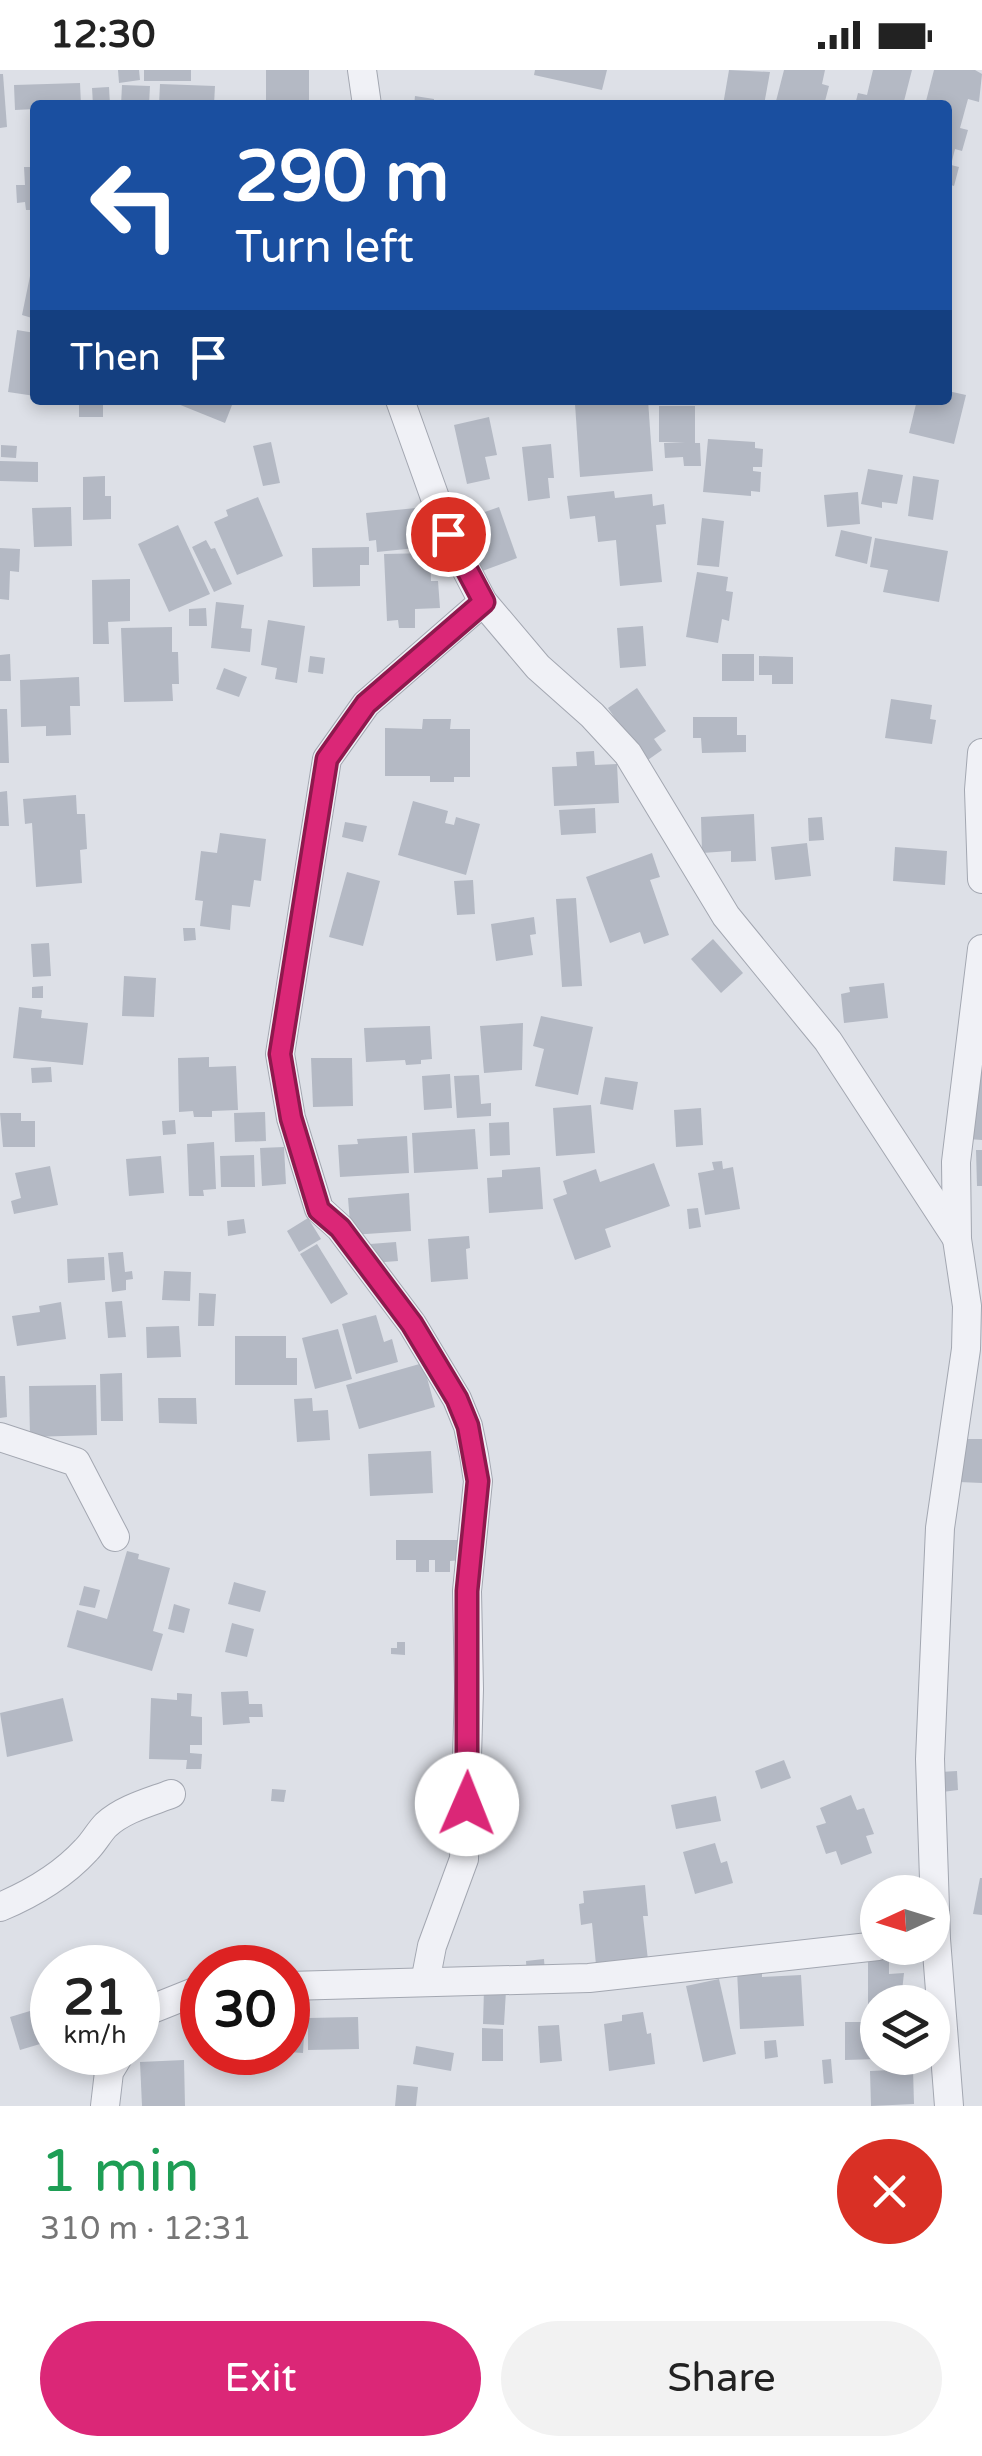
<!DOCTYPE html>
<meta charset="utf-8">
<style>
body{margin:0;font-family:"Varela Round",sans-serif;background:#f2f2f2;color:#222;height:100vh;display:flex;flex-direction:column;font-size:38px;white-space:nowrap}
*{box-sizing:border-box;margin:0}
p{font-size:32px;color:#767676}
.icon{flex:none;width:55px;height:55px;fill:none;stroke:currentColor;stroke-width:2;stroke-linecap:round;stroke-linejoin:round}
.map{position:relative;height:2036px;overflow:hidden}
.sheet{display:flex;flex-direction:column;background:#fff;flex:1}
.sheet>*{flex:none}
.hud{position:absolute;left:30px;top:30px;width:922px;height:305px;border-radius:10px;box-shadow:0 5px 15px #0003;background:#1a4fa0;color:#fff;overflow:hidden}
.needle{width:65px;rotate:266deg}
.tools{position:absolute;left:860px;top:1805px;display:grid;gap:20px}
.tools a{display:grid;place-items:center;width:90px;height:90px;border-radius:50%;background:#fff;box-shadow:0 5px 15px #0003;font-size:50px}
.speed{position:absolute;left:30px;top:1875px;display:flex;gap:20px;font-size:50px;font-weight:700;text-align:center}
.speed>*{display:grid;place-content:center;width:130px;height:130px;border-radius:50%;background:#fff;box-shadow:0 5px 15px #0003;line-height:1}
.speed small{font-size:25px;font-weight:400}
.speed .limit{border:15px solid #d22;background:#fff;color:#111}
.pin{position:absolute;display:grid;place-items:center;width:85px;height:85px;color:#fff;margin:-42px;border:5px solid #fff;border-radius:50%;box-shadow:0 2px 10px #0007}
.me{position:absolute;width:110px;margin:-55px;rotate:1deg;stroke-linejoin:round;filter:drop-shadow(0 0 8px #0008)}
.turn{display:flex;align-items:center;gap:35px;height:210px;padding:0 40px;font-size:45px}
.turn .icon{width:130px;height:130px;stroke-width:2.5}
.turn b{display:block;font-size:70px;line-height:85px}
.then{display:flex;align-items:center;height:95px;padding:0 40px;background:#0003;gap:20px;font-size:38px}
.round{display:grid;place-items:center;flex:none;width:105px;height:105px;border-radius:52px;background:#f2f2f2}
.summary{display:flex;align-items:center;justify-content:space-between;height:170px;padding:0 40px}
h1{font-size:60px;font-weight:600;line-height:75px;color:#1e9e55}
.primary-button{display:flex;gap:20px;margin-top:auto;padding:20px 40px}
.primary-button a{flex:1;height:115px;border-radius:60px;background:#db2777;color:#fff;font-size:40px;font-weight:600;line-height:115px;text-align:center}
.primary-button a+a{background:#f2f2f2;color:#222}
.status{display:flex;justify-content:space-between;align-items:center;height:70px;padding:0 50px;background:#fff;direction:ltr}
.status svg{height:28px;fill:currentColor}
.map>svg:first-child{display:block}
</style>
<div class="status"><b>12:30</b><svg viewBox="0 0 49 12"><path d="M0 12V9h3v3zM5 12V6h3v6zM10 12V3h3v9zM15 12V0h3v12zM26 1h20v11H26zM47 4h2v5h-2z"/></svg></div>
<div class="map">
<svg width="982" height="2036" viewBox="0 0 982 2036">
<rect width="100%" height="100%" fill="#dde0e7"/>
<g fill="#b4b9c4">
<polygon points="118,0 139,0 140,10 119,13"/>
<rect x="144" y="0" width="47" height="11"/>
<rect x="266" y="0" width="43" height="30"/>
<polygon points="535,0 607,0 602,20 534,5"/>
<polygon points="729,0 770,2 764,35 723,35"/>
<polygon points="784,0 825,0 822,14 829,16 824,35 775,35"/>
<polygon points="873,0 912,0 903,35 855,35 858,23 867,25"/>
<polygon points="934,0 975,0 982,4 979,32 968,29 960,58 968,60 962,81 955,79 951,95 959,97 954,116 948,114 948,35 925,35"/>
<polygon points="0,4 3,4 7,57 0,58"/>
<polygon points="80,13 81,35 35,35 35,39 15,40 14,15"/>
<polygon points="160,14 215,16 214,35 159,35"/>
<polygon points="122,15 150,16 149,35 121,35"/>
<polygon points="109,17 110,35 93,35 92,18"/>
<polygon points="415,26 434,29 434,35 414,35"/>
<polygon points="500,30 524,31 524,35 500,35"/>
<polygon points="24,97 35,97 35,140 26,140 25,132 17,133 16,115 25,115"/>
<polygon points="30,206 35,207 35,255 31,255 32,248 22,245"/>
<polygon points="17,260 35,263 35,326 8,322"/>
<polygon points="948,321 966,325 954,374 909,363 917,330 948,330"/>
<rect x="79" y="330" width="24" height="17"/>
<polygon points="168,330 234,330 225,353"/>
<polygon points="648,330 653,401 580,407 575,334"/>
<polygon points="659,336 695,336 695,373 700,373 701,396 684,396 683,387 665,388 664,373 685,372 659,372"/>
<polygon points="489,347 497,385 485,387 490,409 467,414 454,355"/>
<polygon points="708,369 755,372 755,378 763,379 762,397 753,397 753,401 761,402 760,422 751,421 751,426 703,422"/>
<polygon points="271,372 280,413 263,416 253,376"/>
<polygon points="551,374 554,408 548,408 550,428 528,431 522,377"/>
<polygon points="1,375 17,376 16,388 1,387"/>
<polygon points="0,391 38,392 38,412 0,411"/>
<polygon points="868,399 903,405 897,434 882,432 882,438 861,434"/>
<polygon points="105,406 105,426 111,426 111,449 83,450 83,407"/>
<polygon points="913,406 939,410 933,450 908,446"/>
<polygon points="614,421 615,428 652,424 653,436 664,434 666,454 656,455 662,512 620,516 616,470 598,472 595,446 570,449 567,426"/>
<polygon points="858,422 860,454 827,457 824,425"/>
<polygon points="258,427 283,486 237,505 214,452 228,446 226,440"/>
<polygon points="71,437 72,476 34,477 32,438"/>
<polygon points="499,437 517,488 477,503 459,451"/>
<polygon points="416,438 420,467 415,467 416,478 377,482 376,470 369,471 366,443"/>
<polygon points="702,448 724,451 719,497 697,495"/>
<polygon points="178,455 210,524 169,542 138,474"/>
<polygon points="841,460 872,467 867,494 835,486"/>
<polygon points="875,468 948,481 939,532 883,522 888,500 870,497"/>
<polygon points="206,470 211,479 215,478 232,514 214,522 192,477"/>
<polygon points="369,477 369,495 360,495 360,516 313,517 312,478"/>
<polygon points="0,478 20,479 19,502 10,501 9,530 0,529"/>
<polygon points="430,483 431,511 438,511 440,538 415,539 415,558 399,558 398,550 387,551 384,484"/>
<polygon points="697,502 728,507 726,521 733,522 729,551 722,549 718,573 686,567"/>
<polygon points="130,509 130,551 108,552 109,574 93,574 92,510"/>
<polygon points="216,532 244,535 241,558 252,559 250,582 211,578"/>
<polygon points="206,538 207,556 189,556 189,539"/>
<polygon points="268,550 305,556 297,613 275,609 277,598 261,595"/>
<polygon points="643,556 646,596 620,598 617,558"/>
<polygon points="172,557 172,582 178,582 179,614 172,614 173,631 124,632 121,558"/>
<polygon points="10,584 11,611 0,611 0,585"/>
<rect x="722" y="584" width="32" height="27"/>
<polygon points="310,586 325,588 323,604 308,602"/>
<polygon points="759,586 793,587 793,614 772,614 772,605 759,605"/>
<polygon points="224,598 247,607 239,627 216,619"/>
<polygon points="79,607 80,636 70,636 71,665 46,666 46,656 21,657 20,610"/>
<polygon points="637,618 666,661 654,669 662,680 645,692 608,638"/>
<polygon points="891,629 932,635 930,649 936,650 932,674 885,668"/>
<polygon points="0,639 7,639 9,693 0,693"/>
<polygon points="693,647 737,647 737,665 746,665 746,682 702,683 701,668 693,668"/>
<polygon points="423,649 451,649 450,659 470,659 470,707 454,707 454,712 430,712 430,706 385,706 385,658 422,659"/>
<polygon points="594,681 595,695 617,694 619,733 554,736 552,697 577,696 576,682"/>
<polygon points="7,721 9,756 0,756 0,722"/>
<polygon points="76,725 77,744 85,744 87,779 80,780 82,813 36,817 32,753 25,754 23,729"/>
<polygon points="413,731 448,741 445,753 454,755 456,747 480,754 466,805 398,785"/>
<polygon points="595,738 596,763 561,765 559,740"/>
<polygon points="754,744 756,791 731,792 731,781 702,783 701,747"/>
<polygon points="822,747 824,770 809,771 808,748"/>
<polygon points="345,752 367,756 363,772 342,767"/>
<polygon points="220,763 266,769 261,811 254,810 250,837 232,835 230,860 200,856 203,831 195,830 201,781 217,783"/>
<polygon points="807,773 811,806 775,810 771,777"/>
<polygon points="895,777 947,781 945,815 893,811"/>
<polygon points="652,783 660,807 650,810 669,865 644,874 640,862 610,873 586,807"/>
<polygon points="347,802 380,811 363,876 329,867"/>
<polygon points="473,810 475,844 457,845 454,811"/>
<polygon points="576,828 582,916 562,917 556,829"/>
<polygon points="534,847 536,864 530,865 533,885 496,891 491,854"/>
<polygon points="183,858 195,858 196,870 184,871"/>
<polygon points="713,869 743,903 721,923 691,889"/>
<polygon points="49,873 51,906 33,907 31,874"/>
<polygon points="124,906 156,908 154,947 122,946"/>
<polygon points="884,913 888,948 844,953 841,924 850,922 849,917"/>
<polygon points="43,916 43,928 32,928 32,917"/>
<polygon points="19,937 42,940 41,948 88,953 83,995 13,988"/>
<polygon points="541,946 593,957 578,1025 535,1016 544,979 533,976"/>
<polygon points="523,953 522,1000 484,1003 480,956"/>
<polygon points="430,956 432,989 421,990 421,994 406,995 405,990 366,992 364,958"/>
<polygon points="209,987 209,997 236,996 238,1040 212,1041 212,1047 194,1047 193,1041 179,1042 178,988"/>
<polygon points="311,988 352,988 353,1036 313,1037"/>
<polygon points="51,997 52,1012 32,1013 31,998"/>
<polygon points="969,998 982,998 982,1070 968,1069"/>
<polygon points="450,1004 452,1038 424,1040 422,1006"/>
<polygon points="479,1005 481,1034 491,1033 491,1046 457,1048 454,1006"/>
<polygon points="605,1007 638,1012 633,1040 600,1034"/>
<polygon points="591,1035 595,1083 556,1086 553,1038"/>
<polygon points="701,1038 703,1075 676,1077 674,1040"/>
<polygon points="265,1042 266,1071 235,1072 234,1043"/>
<polygon points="0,1043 21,1043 21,1051 35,1051 35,1077 3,1077"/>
<polygon points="175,1050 176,1064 163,1065 162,1051"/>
<polygon points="509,1052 510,1085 490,1086 489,1053"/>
<polygon points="475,1059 478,1099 414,1103 412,1063"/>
<polygon points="407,1066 409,1103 340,1107 338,1075 358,1074 357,1069"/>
<polygon points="214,1072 216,1119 203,1120 204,1126 189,1126 187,1074"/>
<polygon points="284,1077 286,1114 262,1116 260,1078"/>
<polygon points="976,1080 982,1080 982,1116 977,1116"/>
<polygon points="254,1085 255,1117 221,1117 220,1086"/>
<polygon points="161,1086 164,1123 129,1126 126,1089"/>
<polygon points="722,1091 723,1099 733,1097 740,1139 705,1145 698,1103 714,1100 712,1092"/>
<polygon points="654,1093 670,1136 605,1159 611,1177 575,1190 553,1129 567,1124 563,1111 596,1099 600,1112"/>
<polygon points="50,1096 58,1135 14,1144 11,1131 21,1128 15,1103"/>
<polygon points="540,1097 543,1139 489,1143 487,1108 502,1107 502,1100"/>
<polygon points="409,1123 411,1161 351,1165 348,1128"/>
<polygon points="698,1138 701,1157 689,1159 687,1139"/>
<polygon points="308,1148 321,1169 299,1182 287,1161"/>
<polygon points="244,1149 246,1163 228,1166 227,1151"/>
<polygon points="469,1166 470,1178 466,1179 468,1209 431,1212 428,1169"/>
<polygon points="396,1172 398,1191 371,1193 370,1174"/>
<polygon points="317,1174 348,1224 331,1234 300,1184"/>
<polygon points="123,1182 125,1202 132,1201 133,1209 126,1210 126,1220 112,1222 108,1183"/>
<polygon points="104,1187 105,1210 68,1213 67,1189"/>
<polygon points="164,1201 191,1202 190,1231 162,1230"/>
<polygon points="199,1223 216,1224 214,1256 198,1256"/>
<polygon points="122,1231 126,1267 108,1268 105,1232"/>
<polygon points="61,1232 66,1269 17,1276 12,1246 40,1242 39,1236"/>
<polygon points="376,1245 384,1272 392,1269 398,1292 356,1304 342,1254"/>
<polygon points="179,1256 181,1287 147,1288 146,1257"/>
<polygon points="338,1259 352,1309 315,1319 302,1268"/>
<polygon points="235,1266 286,1266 286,1288 297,1288 297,1315 235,1315"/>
<polygon points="423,1293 435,1337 359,1359 346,1315"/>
<polygon points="122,1303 123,1351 101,1351 100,1304"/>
<polygon points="0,1306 5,1306 7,1347 0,1348"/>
<polygon points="96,1315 97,1365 30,1367 29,1316"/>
<polygon points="158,1328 196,1328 197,1354 159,1353"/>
<polygon points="312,1328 313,1341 328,1340 330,1370 297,1372 294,1329"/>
<polygon points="960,1369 982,1369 982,1413 959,1412"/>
<polygon points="431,1381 433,1423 370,1426 368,1384"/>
<polygon points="396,1470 463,1470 462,1490 450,1491 450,1502 435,1502 435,1490 429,1490 429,1502 416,1502 416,1490 396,1490"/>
<polygon points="127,1481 139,1484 138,1489 170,1498 153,1561 163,1564 152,1601 67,1577 77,1540 107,1549"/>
<polygon points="234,1512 266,1521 260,1542 228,1534"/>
<polygon points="84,1516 100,1520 95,1538 79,1535"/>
<polygon points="174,1534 190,1539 184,1563 168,1559"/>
<polygon points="232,1553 254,1559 247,1587 225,1582"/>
<polygon points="397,1572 405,1572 405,1585 391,1584 391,1578 397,1578"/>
<polygon points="248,1621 249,1634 262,1634 263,1647 249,1647 250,1653 223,1655 221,1622"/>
<polygon points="177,1623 192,1624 191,1646 202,1647 202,1675 190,1675 190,1683 202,1684 201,1699 186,1699 187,1690 149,1689 151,1628 177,1630"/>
<polygon points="63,1628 73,1671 7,1687 0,1643"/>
<polygon points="784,1690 791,1708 761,1719 755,1701"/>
<polygon points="957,1701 958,1720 942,1722 940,1702"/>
<polygon points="272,1719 286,1720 284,1732 271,1731"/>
<polygon points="851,1725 857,1740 864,1738 874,1764 866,1766 872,1783 841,1795 836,1781 826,1784 816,1756 826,1753 820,1738"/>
<polygon points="716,1726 721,1751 676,1759 671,1735"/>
<polygon points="715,1773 721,1793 727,1791 733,1813 695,1824 683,1782"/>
<polygon points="980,1808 982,1808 982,1845 973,1844"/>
<polygon points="645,1815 648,1846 643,1846 648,1890 596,1895 592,1853 581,1855 579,1834 584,1833 583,1821"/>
<polygon points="544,1889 545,1903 527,1905 526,1891"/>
<polygon points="868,1890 889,1890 889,1904 904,1903 901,1930 868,1936"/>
<polygon points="762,1900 762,1907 801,1905 804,1956 740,1959 737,1901"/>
<polygon points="719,1909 736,1984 703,1992 686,1916"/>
<polygon points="484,1919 506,1920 504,1955 483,1954"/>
<polygon points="40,1938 50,1971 20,1980 10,1947"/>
<polygon points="643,1942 647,1964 651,1963 655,1994 609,2001 604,1954 622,1951 622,1945"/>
<polygon points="288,1947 305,1948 303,1983 288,1982"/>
<polygon points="358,1947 359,1979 308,1980 308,1948"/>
<polygon points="845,1952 878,1952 878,1989 845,1990"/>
<polygon points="559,1955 562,1991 540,1993 538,1956"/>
<polygon points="482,1958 503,1959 503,1991 482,1991"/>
<polygon points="776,1970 778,1987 765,1989 764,1971"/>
<polygon points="416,1976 454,1983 451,2001 413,1994"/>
<polygon points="831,1989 833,2013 824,2014 822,1990"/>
<polygon points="184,1990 185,2036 142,2036 140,1992"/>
<polygon points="913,1999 914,2034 871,2036 870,2001"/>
<polygon points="397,2015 418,2017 416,2036 395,2036"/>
</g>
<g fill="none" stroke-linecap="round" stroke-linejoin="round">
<defs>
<g id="minor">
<polyline points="362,0 367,35"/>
<polyline points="400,330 448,464 483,532 538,597 592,645 628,684 726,846 828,971 956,1167"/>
<polyline points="982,683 979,720 982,809"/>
<polyline points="0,1367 76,1392 115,1467"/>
<path d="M0,1837c31,-13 63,-32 86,-57 8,-8 13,-18 20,-25 17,-16 44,-23 65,-31"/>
<polyline points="425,1912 432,1876 464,1789 469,1619 467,1521 478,1411 474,1385 468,1356 457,1329 412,1254 340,1158 319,1139 291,1048 280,984 327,689 366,634 483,532"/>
<polyline points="288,1916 589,1908 878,1876"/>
<polyline points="138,1956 147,1941 202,1919"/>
<polyline points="105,2036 109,2002 121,1982"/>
<polyline points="949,2036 936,1869 930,1689 940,1458 966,1279 967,1236 957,1169 956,1092 982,879"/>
</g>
</defs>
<use href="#minor" stroke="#a3a7b1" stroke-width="30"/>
<use href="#minor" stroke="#f0f1f6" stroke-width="28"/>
</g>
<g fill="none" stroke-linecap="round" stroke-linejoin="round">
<defs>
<polyline id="route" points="448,464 484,532 366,634 327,689 280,984 291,1048 319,1140 340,1158 412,1254 457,1329 468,1356 478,1411 467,1521 467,1734"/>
</defs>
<use href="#route" stroke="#8e194d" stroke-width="25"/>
<use href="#route" stroke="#db2777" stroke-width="18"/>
</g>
</svg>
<div class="tools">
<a><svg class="needle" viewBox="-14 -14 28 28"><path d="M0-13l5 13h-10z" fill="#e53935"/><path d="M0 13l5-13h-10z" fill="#767676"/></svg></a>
<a><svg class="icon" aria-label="layers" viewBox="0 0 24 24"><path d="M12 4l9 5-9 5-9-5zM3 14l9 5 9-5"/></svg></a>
</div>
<div class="speed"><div>21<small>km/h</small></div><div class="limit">30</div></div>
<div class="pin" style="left:448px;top:464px;background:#d93025"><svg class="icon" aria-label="arrive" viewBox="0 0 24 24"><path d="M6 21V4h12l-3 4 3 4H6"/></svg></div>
<svg class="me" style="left:467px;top:1734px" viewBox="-20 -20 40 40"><circle r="19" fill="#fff"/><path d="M0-13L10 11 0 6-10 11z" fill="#db2777"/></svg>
<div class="hud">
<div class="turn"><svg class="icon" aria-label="left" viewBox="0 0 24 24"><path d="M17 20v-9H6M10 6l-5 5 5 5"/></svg><div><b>290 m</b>Turn left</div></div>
<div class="then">Then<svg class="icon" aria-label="arrive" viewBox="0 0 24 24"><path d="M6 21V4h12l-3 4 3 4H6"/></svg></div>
</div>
</div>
<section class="sheet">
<div class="summary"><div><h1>1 min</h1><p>310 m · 12:31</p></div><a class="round" style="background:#d93025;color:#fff"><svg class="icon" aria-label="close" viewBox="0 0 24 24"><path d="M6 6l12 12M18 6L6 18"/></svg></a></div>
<div class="primary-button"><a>Exit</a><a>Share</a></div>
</section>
